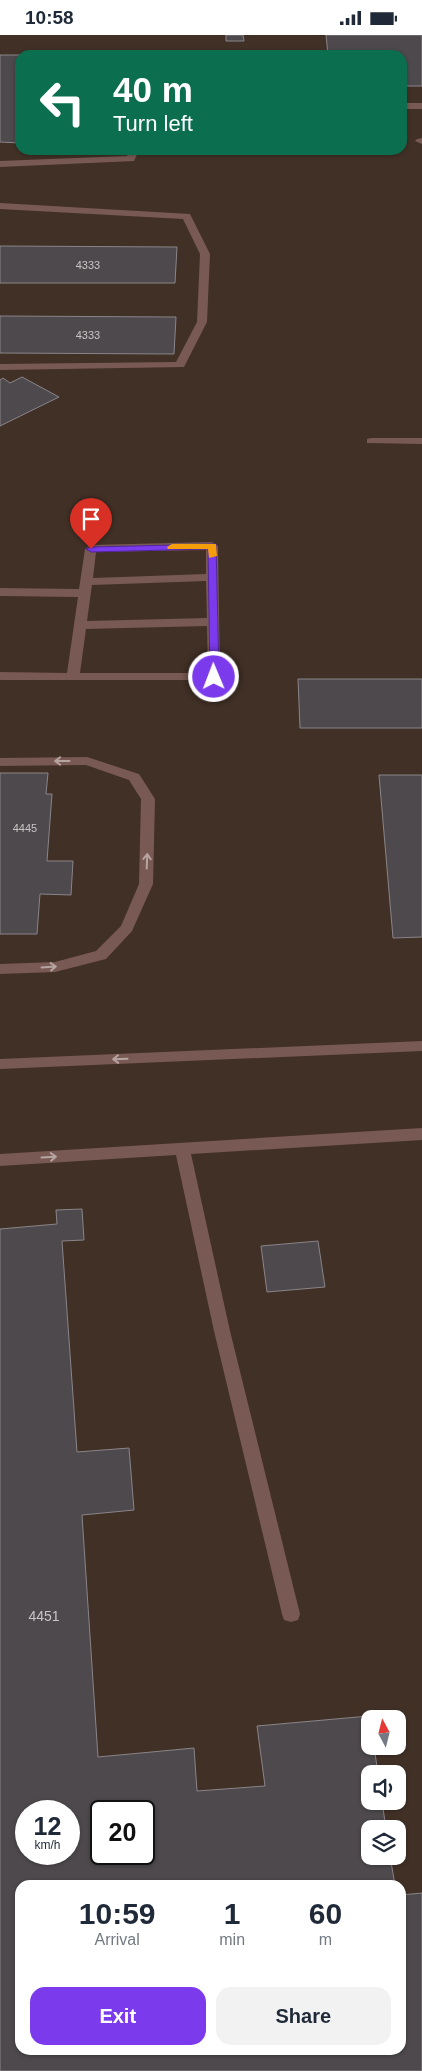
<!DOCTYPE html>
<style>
body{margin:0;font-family:Arial,sans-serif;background:#f2f2f3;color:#1f2937;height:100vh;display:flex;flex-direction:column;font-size:19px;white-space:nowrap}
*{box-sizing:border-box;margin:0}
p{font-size:16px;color:#747a83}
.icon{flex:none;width:28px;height:28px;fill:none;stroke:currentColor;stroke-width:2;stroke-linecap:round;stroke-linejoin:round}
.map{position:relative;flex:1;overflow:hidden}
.panel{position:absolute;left:15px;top:1845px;width:391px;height:175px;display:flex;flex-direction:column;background:#fff;border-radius:15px;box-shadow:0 1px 4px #0004}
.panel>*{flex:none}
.hud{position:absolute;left:15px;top:15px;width:392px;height:105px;border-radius:15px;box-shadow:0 1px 4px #0004;background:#0b6e4f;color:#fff;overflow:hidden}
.needle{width:32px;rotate:353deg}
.buttons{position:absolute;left:361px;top:1675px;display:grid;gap:10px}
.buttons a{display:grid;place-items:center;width:45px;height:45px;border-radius:10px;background:#fff;box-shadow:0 1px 4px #0004;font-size:25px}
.speed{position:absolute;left:15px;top:1765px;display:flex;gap:10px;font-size:25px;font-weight:700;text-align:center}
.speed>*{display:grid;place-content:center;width:65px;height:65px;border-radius:50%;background:#fff;box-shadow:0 1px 4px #0004;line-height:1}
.speed small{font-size:12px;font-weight:400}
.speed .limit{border:2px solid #111;border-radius:8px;background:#fff;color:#111}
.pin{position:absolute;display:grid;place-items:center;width:42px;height:42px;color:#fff;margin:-51px -21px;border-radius:50% 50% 50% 0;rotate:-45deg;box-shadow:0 0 5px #0007}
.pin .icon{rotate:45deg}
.me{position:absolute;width:55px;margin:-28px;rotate:359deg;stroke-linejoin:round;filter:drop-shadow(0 0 4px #0008)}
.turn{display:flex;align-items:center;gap:18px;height:105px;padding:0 15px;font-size:22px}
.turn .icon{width:65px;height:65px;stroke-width:2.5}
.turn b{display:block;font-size:35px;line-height:42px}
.eta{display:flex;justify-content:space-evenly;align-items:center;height:85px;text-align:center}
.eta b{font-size:30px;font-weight:700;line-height:35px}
.cta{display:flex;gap:10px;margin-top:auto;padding:10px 15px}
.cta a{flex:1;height:58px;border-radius:15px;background:#7c3aed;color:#fff;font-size:20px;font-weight:700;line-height:58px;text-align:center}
.cta a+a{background:#f2f2f3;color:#1f2937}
.status{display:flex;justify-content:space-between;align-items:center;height:35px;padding:0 25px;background:#fff;direction:ltr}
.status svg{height:14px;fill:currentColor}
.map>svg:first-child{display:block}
</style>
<div class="status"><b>10:58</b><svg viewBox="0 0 49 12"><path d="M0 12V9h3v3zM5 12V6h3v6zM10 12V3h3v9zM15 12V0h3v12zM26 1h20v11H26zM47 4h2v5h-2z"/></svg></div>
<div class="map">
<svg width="422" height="2036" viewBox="0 0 422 2036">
<rect width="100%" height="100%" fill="#2e2d29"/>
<path fill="#413026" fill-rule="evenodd" d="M0,0h422v2036h-422zM20,20h382v95h-382zM370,1684h28v27h-28zM370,1739h28v27h-28zM26,1776h43v43h-43zM101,1776h43v43h-43zM370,1794h28v27h-28zM20,1850h381v165h-381z"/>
<g fill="#4d494c" stroke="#8a8589" fill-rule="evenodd">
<polygon points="226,0 243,0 244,6 226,6"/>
<polygon points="326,0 422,0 422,51 402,51 402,20 328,20"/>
<polygon points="0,20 35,20 20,20 20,108 0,107"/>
<polygon points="0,211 177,212 175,248 0,248"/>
<polygon points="0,281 176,282 174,319 0,318"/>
<polygon points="22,342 59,362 0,391 0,345 3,343 10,348"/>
<polygon points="298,644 422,644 422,693 300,693"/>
<polygon points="0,738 48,738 46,759 52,759 47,826 73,826 71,860 40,859 37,899 0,899"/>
<polygon points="379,740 422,740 422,902 393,903"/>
<path d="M82,1174l2,31 -22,1 15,211 52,-4 5,62 -52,5 16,242 96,-9 3,43 68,-5 -8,-60 112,-10 1,30h4l4,28h-8v27h12l4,28h-16v27h20l5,29h-375v165h381v-155l21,-2v178h-422v-842l57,-5 -1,-14zM26,1776h43v43h-43zM101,1776h43v43h-43z"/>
<polygon points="318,1206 325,1252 267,1257 261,1211"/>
</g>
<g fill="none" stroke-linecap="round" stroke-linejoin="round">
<g fill="#795953" fill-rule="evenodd">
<rect x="402" y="68" width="20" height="6"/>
<polygon points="422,103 422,109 415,106 417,104"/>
<polygon points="129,115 139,115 134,126 0,132 0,126 127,121"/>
<polygon points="0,168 190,179 210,219 207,287 184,332 0,335 0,329 176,327 197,287 200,219 183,184 0,174"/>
<polygon points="371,403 422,403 422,409 367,408 367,404"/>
<path d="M212,507l6,4 2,131 -2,3h-218v-8l67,1 11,-76 -78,-1v-8l79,1 6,-40 6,-4zM206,515v24l-113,4 3,-26zM206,546l1,37 -120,3 5,-36zM207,591l1,47h-128l6,-44z"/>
<polygon points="87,722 139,739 155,764 153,849 132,896 106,924 55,937 0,939 0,929 55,927 96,916 121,891 139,849 141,764 129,745 86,730 0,731 0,723"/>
<polygon points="422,1006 422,1016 0,1034 0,1024"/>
<polygon points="422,1093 422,1105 191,1119 230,1296 300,1579 298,1585 291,1587 284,1585 282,1579 214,1296 176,1120 0,1131 0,1119"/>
</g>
</g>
<defs><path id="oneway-shaft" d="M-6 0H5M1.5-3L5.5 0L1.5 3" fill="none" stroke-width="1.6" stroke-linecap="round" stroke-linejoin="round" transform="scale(1.25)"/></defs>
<g stroke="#b5a4a0">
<use href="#oneway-shaft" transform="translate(62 726) rotate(180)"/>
<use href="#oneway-shaft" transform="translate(147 826) rotate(-88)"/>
<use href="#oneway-shaft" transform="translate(49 932) rotate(-4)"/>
<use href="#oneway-shaft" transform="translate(120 1024) rotate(178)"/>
<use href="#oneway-shaft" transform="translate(49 1122) rotate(-3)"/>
</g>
<polygon fill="#7c3aed" stroke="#51269a" points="216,509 219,642 214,645 210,642 208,514 91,517 86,514 91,512"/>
<polygon fill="#f59e0b" points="172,509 216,509 217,521 209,523 208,514 168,514 167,512"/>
<g text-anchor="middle" stroke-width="5" stroke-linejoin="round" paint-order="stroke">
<g font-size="11" fill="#c8c6c5">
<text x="88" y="234">4333</text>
<text x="88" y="304">4333</text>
<text x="25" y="797">4445</text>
</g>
<g font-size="14" fill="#c8c6c5">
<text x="44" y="1586">4451</text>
</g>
</g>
</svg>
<div class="buttons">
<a><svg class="needle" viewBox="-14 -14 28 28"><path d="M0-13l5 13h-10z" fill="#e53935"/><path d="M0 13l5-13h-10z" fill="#747a83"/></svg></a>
<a><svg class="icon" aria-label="sound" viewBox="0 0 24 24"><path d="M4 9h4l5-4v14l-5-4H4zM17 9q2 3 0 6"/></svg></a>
<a><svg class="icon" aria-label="layers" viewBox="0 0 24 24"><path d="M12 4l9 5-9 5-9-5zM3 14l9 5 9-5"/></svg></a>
</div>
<div class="speed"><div>12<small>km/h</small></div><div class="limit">20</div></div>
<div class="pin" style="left:91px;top:514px;background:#d93025"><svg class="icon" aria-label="arrive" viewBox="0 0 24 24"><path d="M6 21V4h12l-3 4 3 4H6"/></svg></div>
<svg class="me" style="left:214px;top:642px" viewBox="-20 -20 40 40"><circle r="17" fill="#7c3aed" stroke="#fff" stroke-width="3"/><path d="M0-11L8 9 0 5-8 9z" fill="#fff"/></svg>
<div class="hud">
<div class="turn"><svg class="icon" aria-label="left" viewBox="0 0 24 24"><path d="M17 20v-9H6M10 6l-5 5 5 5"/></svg><div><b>40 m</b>Turn left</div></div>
</div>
<section class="panel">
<div class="eta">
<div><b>10:59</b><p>Arrival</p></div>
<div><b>1</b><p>min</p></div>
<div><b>60</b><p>m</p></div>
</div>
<div class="cta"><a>Exit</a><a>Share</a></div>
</section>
</div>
